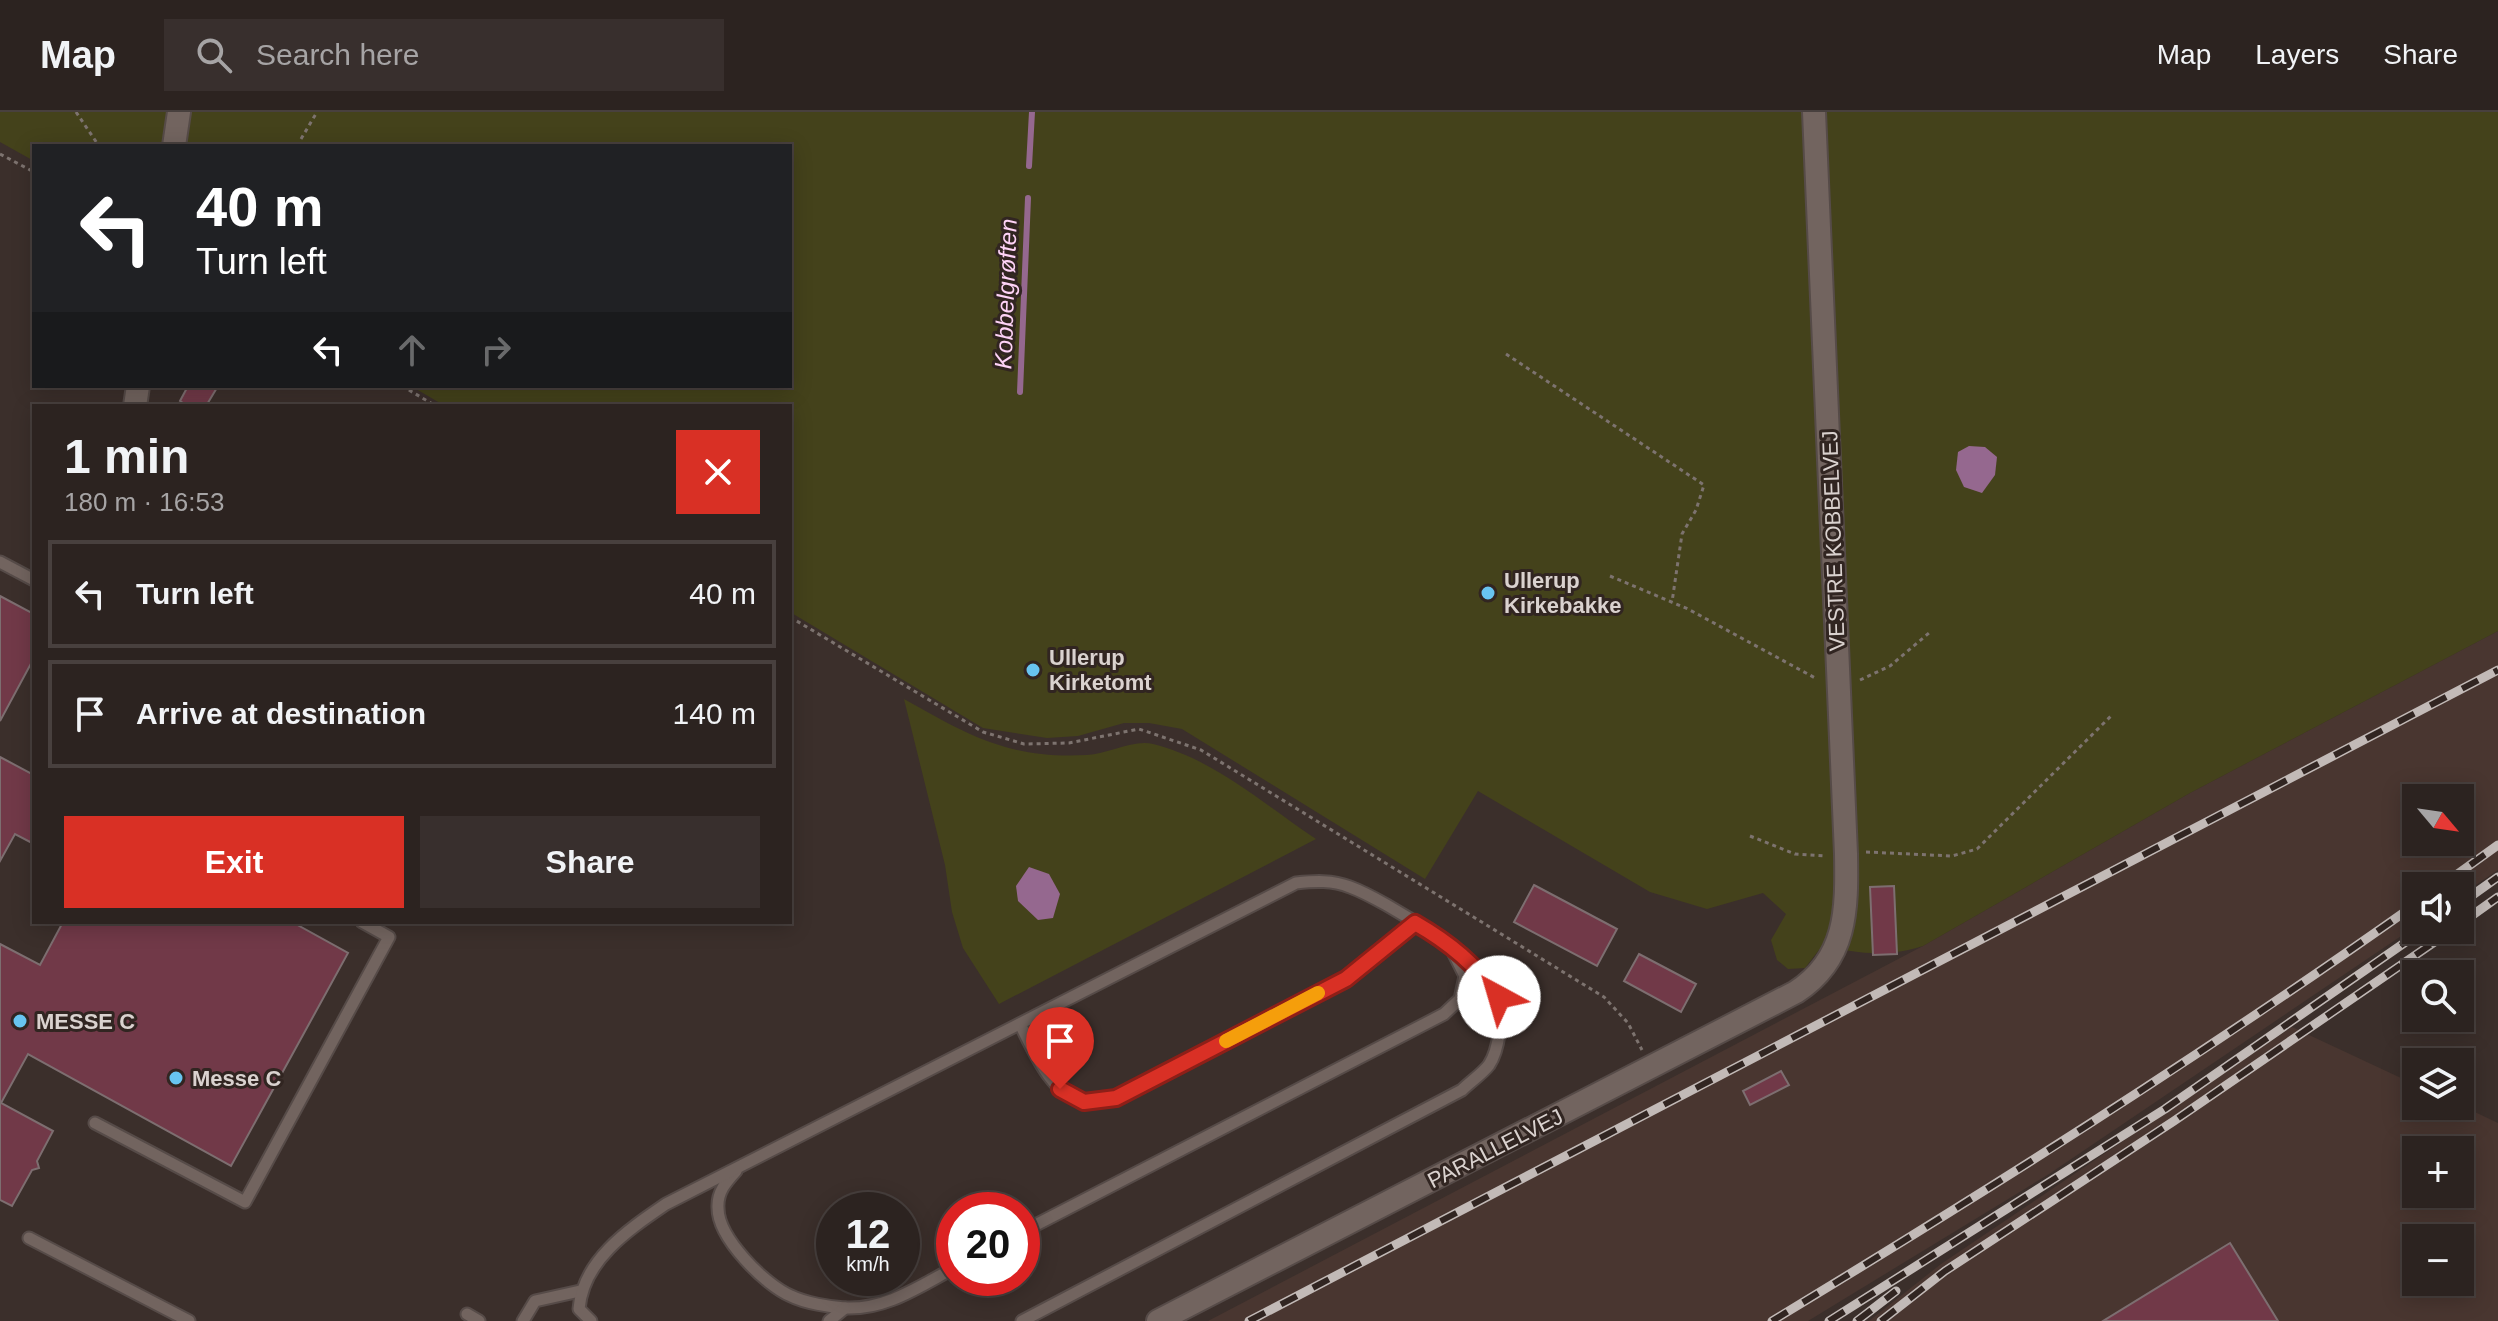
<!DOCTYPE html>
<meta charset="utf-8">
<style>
body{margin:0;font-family:Helvetica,sans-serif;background:#382f2d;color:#f1f3f6;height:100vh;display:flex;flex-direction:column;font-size:30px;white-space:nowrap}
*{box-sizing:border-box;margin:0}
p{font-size:26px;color:#a6a4a5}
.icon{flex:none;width:44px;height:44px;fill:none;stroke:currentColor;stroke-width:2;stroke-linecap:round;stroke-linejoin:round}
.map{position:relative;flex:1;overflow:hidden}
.drawer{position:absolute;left:32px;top:292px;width:760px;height:520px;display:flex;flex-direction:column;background:#2c2320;border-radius:0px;box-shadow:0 4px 20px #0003,0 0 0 2px #48403e}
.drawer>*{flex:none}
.hud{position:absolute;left:32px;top:32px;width:760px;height:244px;border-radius:0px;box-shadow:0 4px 20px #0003,0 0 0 2px #48403e;background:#202124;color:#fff;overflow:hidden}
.needle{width:52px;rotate:119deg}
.tools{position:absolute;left:2402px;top:672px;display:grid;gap:16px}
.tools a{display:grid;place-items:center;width:72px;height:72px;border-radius:0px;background:#2c2320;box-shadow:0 4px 20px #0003,0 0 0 2px #48403e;font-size:40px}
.speed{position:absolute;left:816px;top:1080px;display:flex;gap:16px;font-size:40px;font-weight:700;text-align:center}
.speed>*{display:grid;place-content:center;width:104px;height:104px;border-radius:50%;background:#2c2320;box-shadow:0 4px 20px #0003,0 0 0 2px #48403e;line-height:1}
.speed small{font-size:20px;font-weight:400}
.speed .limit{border:12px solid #d22;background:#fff;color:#111}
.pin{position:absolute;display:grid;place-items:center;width:68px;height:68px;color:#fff;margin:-82px -34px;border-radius:50% 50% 50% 0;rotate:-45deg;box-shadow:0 0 8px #0007}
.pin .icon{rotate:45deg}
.me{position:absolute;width:88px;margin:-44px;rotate:321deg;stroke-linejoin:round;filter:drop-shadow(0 0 6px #0008)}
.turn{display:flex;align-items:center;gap:28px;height:168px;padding:0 32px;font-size:36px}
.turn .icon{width:104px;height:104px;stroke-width:2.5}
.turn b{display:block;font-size:56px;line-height:68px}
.lanes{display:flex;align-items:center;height:76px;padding:0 32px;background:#0003;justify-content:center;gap:40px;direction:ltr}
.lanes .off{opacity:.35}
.round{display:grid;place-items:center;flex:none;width:84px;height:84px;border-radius:0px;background:#382f2d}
.headline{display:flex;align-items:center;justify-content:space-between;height:136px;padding:0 32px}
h1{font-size:48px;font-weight:600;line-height:60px}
.cta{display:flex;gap:16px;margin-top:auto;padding:16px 32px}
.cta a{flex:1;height:92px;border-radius:0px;background:#d93025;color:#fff;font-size:32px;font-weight:600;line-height:92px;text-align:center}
.cta a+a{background:#382f2d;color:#f1f3f6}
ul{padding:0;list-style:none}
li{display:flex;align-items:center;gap:24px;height:108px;margin:0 16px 12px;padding:0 16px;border:4px solid #48403e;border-radius:0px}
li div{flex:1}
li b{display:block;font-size:30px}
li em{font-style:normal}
header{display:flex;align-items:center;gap:48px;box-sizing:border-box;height:112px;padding:0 40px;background:#2c2320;border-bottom:2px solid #48403e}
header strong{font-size:38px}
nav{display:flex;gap:44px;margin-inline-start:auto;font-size:28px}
.search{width:560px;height:72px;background:#382f2d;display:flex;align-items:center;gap:20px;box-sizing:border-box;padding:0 28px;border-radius:0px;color:#a6a4a5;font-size:30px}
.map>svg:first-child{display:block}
</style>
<header>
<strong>Map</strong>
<div class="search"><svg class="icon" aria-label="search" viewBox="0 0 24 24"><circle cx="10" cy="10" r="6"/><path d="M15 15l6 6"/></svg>Search here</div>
<nav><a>Map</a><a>Layers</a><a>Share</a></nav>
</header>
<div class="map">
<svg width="2498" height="1209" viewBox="0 0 2498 1209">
<rect width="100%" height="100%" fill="#3b2f2b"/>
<g fill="#493630" fill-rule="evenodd">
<path d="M2498,519v239l-38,26v-10h-44v40l-367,248 -241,147h-600l715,-375 267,-153zM2416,686h44v44h-44z"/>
<path d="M2292,915l124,58v21l44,-1 38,18v198h-629l72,-57zM2416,1038h44v44h-44zM2416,1126h44v44h-44z"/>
</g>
<g fill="#44421b">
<path d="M0,0h2498v519l-308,162 -267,153c-36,12 -65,7 -101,0l-17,22 -17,1 -11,-9 -6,-20 15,-26 -23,-21 -56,16 -57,-17 -172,-101 -53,88 -243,-150 -33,-6h-25l-46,13 -31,2 -64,-10 -193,-116v-206h-345l-34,-20h379v-240h-756v15l-34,-19z"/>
<path d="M904,587c66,37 105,60 183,56 21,-1 47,-16 66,-11 61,15 112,61 163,95l-317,165 -36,-56 -11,-36 -7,-47z"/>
</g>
<g fill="#95688f">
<polygon points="1969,334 1985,335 1997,345 1995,363 1982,381 1964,375 1956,358 1958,340"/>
<polygon points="1029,755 1049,762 1060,782 1053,806 1038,808 1018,789 1016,774"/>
</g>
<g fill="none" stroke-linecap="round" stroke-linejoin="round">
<g stroke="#95688f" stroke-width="6">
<polyline points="1029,54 1032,0"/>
<polyline points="1020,280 1028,86"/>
</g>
</g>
<g fill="#713948" stroke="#7d6e70" stroke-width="2">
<polygon points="188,274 218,274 206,294 188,294 180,289"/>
<polygon points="0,484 34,502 34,546 0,609"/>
<polygon points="0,645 34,663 34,732 15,722 0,749"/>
<polygon points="1534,773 1617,817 1597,854 1514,810"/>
<polygon points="1894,774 1897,842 1873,843 1870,775"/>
<polygon points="63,810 292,810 348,841 231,1054 28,942 1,991 53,1019 37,1049 39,1056 32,1058 12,1094 0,1088 0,832 40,853"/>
<polygon points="1639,842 1696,872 1681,900 1624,869"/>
<polygon points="1781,959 1789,973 1750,993 1743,979"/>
<polygon points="2230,1131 2278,1209 2103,1209"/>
</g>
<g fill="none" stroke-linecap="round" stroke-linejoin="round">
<defs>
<g id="service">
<polyline points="0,450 34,468"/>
<path d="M1020,912c13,25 31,71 64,78 9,2 23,-3 32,-4l230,-119 69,-56"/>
<polyline points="95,1011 245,1090 389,825 362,810"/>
<path d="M736,1059c-10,11 -19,21 -18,37 0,30 47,77 73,88 14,7 39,11 54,12 41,2 75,-22 109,-40"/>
<polyline points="1022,1120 1444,902 1460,887 1465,864 1452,838"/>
<polyline points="29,1126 189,1209"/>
<polyline points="467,1202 479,1209"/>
<polyline points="523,1209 535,1189 580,1179"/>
<path d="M591,1209l-12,-12c4,-49 49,-79 87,-105l630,-321c19,-2 36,-3 54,4 33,12 142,78 149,112 4,18 0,51 -10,66 -7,9 -19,17 -27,25l-440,231"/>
<polyline points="829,1209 845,1196"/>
</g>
<g id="minor">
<polyline points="174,34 179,0"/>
<polyline points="135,294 138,274"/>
<path d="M1158,1209l638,-329c51,-33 51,-82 50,-138l-32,-742"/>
</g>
</defs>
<use href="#service" stroke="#564b48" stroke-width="15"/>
<use href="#minor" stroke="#564b48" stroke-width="26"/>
<g stroke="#7d736f" stroke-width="3" stroke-dasharray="4 4" stroke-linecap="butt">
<polyline points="76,0 99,34"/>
<polyline points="301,27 317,0"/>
<polyline points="0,42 34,60"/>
<polyline points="1506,242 1704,373 1696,398 1682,422 1672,490"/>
<polyline points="402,274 436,294"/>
<polyline points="1610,464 1688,497 1817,567"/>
<polyline points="790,505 983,620 1024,632 1069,631 1139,617 1201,638 1604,885 1628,911 1642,938"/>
<polyline points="1860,568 1890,554 1929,521"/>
<polyline points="1750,724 1795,742 1826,744"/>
<polyline points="1866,740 1952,744 1977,737 2112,603"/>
</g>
<use href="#service" stroke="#72645f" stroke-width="11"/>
<use href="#minor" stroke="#72645f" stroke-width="22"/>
<defs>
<g id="rail">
<polyline points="2441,774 2498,733"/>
<polyline points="2460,792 2498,765"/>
<polyline points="2460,812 2498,785"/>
<polyline points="1249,1209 2498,558"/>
<path d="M1772,1209c219,-132 435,-269 644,-417"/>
<polyline points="1829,1209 2165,997 2423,818"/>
<polyline points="1857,1209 1896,1179"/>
<polyline points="1881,1209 1945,1159 2174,1009 2452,818"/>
</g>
</defs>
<use href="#rail" stroke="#c2bab7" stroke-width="9"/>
<use href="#rail" stroke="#312521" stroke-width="6" stroke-dasharray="18" stroke-linecap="butt"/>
</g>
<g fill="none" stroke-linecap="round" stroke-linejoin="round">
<defs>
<path id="route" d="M1060,977l24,13 32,-4 230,-119 69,-56c35,20 61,42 84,74"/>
</defs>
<use href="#route" stroke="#8d1f18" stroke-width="20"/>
<use href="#route" stroke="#d93025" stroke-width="14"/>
<polyline stroke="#f59e0b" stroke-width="14" points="1226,929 1318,881"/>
</g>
<g fill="#68c4f0" stroke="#312521" stroke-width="3">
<circle cx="1488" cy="481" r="8"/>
<circle cx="1033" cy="558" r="8"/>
<circle cx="20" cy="909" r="8"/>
<circle cx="176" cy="966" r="8"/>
</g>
<g text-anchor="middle" stroke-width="6" stroke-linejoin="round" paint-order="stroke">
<g font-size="22" fill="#dad2cf" stroke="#312521">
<text transform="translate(1833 429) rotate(-92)" y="8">VESTRE KOBBELVEJ</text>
<text transform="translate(1495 1036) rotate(-27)" y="8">PARALLELVEJ</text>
</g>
<g font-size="22" font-weight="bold" fill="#dad2cf" stroke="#312521" text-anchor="start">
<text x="1504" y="476">Ullerup<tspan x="1504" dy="25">Kirkebakke</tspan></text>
<text x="1049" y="553">Ullerup<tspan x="1049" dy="25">Kirketomt</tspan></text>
<text x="36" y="917">MESSE C</text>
<text x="192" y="974">Messe C</text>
</g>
<g font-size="24" font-style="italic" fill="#fed3f7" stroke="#312521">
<text transform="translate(1006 182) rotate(-88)" y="8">Kobbelgrøften</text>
</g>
</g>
</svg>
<div class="tools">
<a><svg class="needle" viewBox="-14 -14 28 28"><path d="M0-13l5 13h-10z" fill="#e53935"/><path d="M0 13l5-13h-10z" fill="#a6a4a5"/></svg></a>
<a><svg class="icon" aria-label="sound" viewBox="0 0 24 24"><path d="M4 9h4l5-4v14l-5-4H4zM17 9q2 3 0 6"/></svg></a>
<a><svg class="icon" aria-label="search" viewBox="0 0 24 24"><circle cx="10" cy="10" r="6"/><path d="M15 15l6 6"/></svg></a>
<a><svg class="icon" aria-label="layers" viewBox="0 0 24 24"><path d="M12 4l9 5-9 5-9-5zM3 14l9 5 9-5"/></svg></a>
<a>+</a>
<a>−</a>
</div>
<div class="speed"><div>12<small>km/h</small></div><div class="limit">20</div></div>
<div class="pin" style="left:1060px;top:977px;background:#d93025"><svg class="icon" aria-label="arrive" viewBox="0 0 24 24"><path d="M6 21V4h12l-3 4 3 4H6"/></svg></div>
<svg class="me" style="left:1499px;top:885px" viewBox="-20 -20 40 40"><circle r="19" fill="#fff"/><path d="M0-13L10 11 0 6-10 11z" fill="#d93025"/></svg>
<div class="hud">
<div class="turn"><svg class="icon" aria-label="left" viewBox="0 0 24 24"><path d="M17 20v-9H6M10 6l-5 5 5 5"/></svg><div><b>40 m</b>Turn left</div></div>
<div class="lanes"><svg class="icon" aria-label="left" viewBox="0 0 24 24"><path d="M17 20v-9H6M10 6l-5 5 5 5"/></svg><svg class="icon off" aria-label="ahead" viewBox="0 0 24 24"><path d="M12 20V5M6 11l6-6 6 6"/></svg><svg class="icon off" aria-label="right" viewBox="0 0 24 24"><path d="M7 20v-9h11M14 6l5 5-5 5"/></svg></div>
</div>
<section class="drawer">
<div class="headline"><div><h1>1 min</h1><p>180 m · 16:53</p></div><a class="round" style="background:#d93025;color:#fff"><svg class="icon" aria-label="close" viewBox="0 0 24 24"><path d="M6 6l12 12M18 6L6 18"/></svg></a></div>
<ul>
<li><svg class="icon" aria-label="left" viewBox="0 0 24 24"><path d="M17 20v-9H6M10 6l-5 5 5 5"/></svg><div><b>Turn left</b></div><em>40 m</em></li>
<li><svg class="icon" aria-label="arrive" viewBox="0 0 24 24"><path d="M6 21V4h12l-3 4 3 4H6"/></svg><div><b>Arrive at destination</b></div><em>140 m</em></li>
</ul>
<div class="cta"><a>Exit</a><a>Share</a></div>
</section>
</div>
